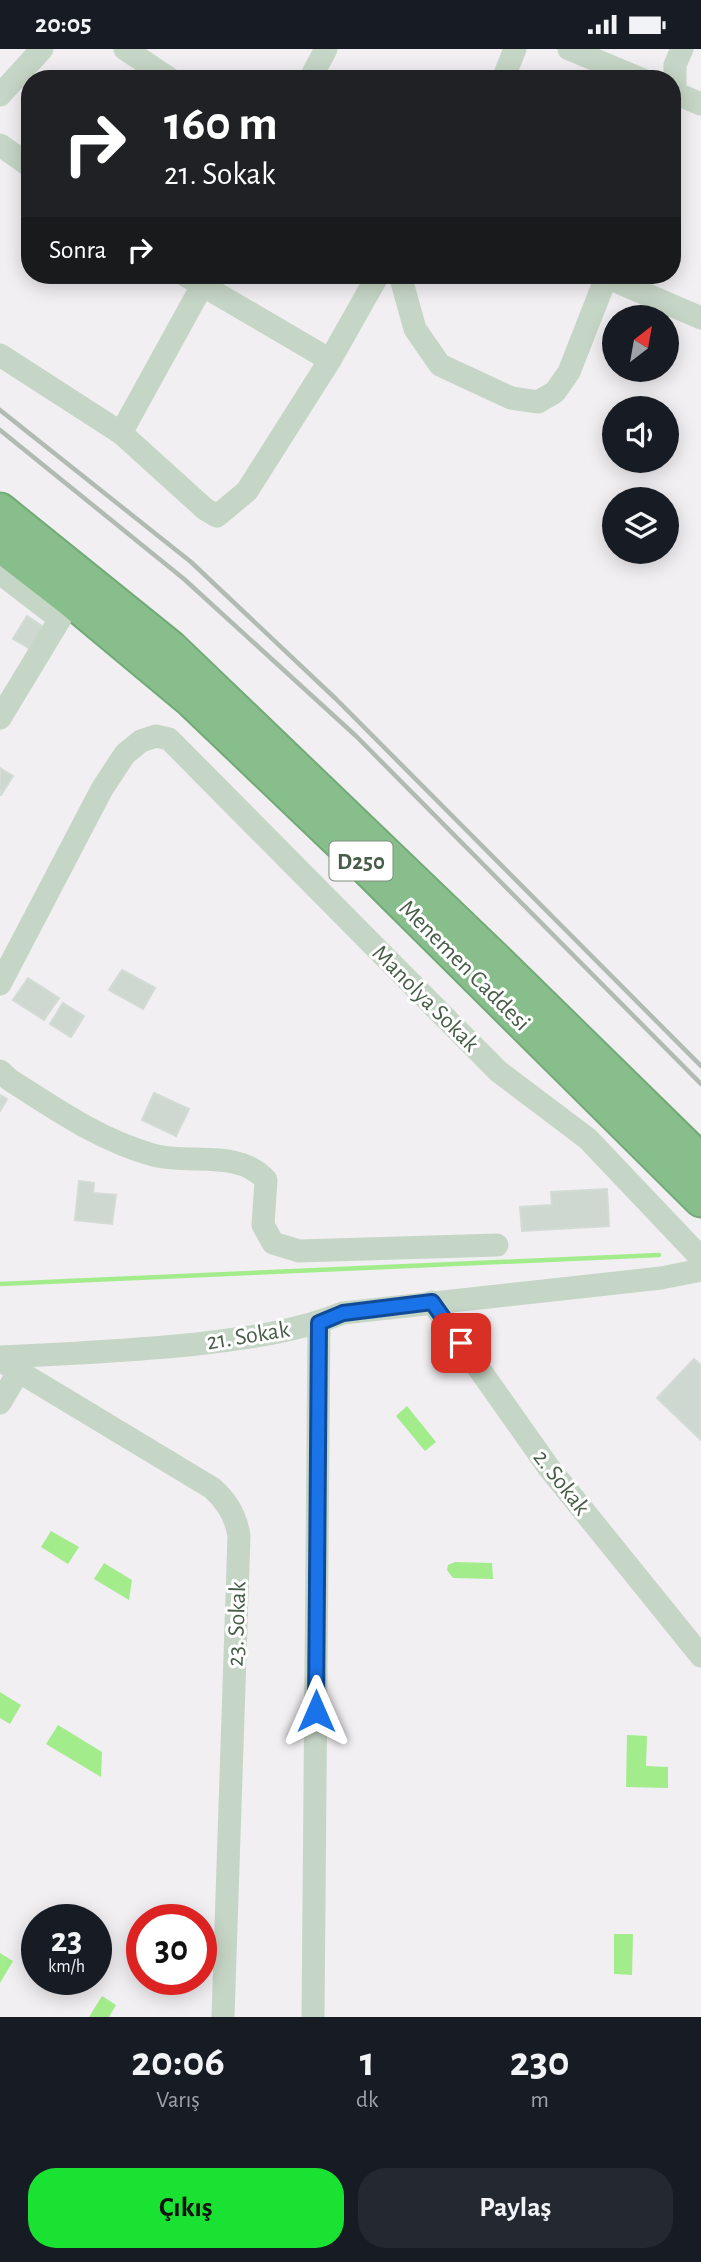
<!DOCTYPE html>
<html lang="tr">
<meta charset="utf-8">
<style>
body{margin:0;font-family:"Alegreya Sans",sans-serif;background:#242831;color:#f1f3f6;height:100vh;display:flex;flex-direction:column;font-size:26px;white-space:nowrap}
*{box-sizing:border-box;margin:0}
p{font-size:23px;color:#9ea1a6}
.icon{flex:none;width:38px;height:38px;fill:none;stroke:currentColor;stroke-width:2;stroke-linecap:round;stroke-linejoin:round}
.map{position:relative;height:1968px;overflow:hidden}
.details{display:flex;flex-direction:column;background:#171b24;flex:1}
.details>*{flex:none}
.top-card{position:absolute;left:21px;top:21px;width:660px;height:214px;border-radius:28px;box-shadow:0 4px 18px #0003;background:#202124;color:#fff;overflow:hidden}
.needle{width:46px;rotate:31deg}
.buttons{position:absolute;left:602px;top:256px;display:grid;gap:14px}
.buttons a{display:grid;place-items:center;width:77px;height:77px;border-radius:50%;background:#171b24;box-shadow:0 4px 18px #0003;font-size:35px}
.speed{position:absolute;left:21px;top:1855px;display:flex;gap:14px;font-size:35px;font-weight:700;text-align:center}
.speed>*{display:grid;place-content:center;width:91px;height:91px;border-radius:50%;background:#171b24;box-shadow:0 4px 18px #0003;line-height:1}
.speed small{font-size:18px;font-weight:400}
.speed .limit{border:10px solid #d22;background:#fff;color:#111}
.pin{position:absolute;display:grid;place-items:center;width:60px;height:60px;color:#fff;margin:-30px;border-radius:14px;box-shadow:0 4px 10px #0006}
.me{position:absolute;width:77px;margin:-38px;rotate:0deg;stroke-linejoin:round;filter:drop-shadow(0 0 5px #0008)}
.turn{display:flex;align-items:center;gap:24px;height:147px;padding:0 28px;font-size:32px}
.turn .icon{width:91px;height:91px;stroke-width:2.5}
.turn b{display:block;font-size:49px;line-height:60px}
.then{display:flex;align-items:center;height:66px;padding:0 28px;background:#0003;gap:14px;font-size:26px}
.eta{display:flex;justify-content:space-evenly;align-items:center;height:119px;text-align:center}
.eta b{font-size:42px;font-weight:700;line-height:49px}
.action{display:flex;gap:14px;margin-top:auto;padding:14px 28px}
.action a{flex:1;height:80px;border-radius:28px;background:#19e232;color:#111;font-size:28px;font-weight:700;line-height:80px;text-align:center}
.action a+a{background:#242831;color:#f1f3f6}
.status{display:flex;justify-content:space-between;align-items:center;height:49px;padding:0 35px;background:#171b24;direction:ltr}
.status svg{height:19px;fill:currentColor}
.map>svg:first-child{display:block}
</style>
<div class="status"><b>20:05</b><svg viewBox="0 0 49 12"><path d="M0 12V9h3v3zM5 12V6h3v6zM10 12V3h3v9zM15 12V0h3v12zM26 1h20v11H26zM47 4h2v5h-2z"/></svg></div>
<div class="map">
<svg width="701" height="1968" viewBox="0 0 701 1968">
<rect width="100%" height="100%" fill="#f1eff2"/>
<g fill="#a2ec8b">
<polygon points="407,1357 436,1393 425,1402 396,1367"/>
<polygon points="51,1482 79,1498 68,1515 41,1498"/>
<polygon points="455,1513 492,1514 493,1530 453,1529 447,1521 448,1516"/>
<polygon points="104,1514 132,1531 129,1551 94,1530"/>
<polygon points="0,1643 21,1656 10,1675 0,1669"/>
<polygon points="58,1676 102,1703 101,1728 46,1695"/>
<polygon points="627,1686 647,1687 646,1717 668,1718 668,1739 626,1738"/>
<polygon points="614,1885 633,1885 632,1926 614,1925"/>
<polygon points="0,1904 13,1912 0,1934"/>
<polygon points="102,1947 116,1956 109,1968 89,1968"/>
</g>
<g fill="none" stroke-linecap="round" stroke-linejoin="round">
<polyline stroke="#a2ec8b" stroke-width="4.5" points="0,1235 659,1206"/>
</g>
<g fill="#ced7d0" stroke="#d3dbd5" stroke-width="2">
<polygon points="27,567 47,580 34,602 13,590"/>
<polygon points="0,719 13,727 1,746 0,746"/>
<polygon points="122,921 155,939 143,960 109,941"/>
<polygon points="28,929 59,949 44,971 13,951"/>
<polygon points="63,954 84,967 71,988 50,975"/>
<polygon points="154,1044 189,1060 176,1087 142,1071"/>
<polygon points="0,1046 7,1050 0,1062"/>
<polygon points="79,1132 94,1134 93,1144 116,1146 112,1175 75,1171"/>
<polygon points="607,1140 609,1177 522,1182 520,1158 552,1156 551,1143"/>
<polygon points="694,1310 701,1316 701,1391 657,1349"/>
</g>
<g fill="none" stroke-linecap="round" stroke-linejoin="round">
<defs>
<g id="highway">
<polyline points="0,461 171,599 496,911 701,1112"/>
<polyline points="0,496 71,551 191,651 369,821 701,1151"/>
</g>
</defs>
<use href="#highway" stroke="#72aa77" stroke-width="37"/>
<g stroke="#c6d6c6" stroke-width="23">
<polyline points="125,0 170,30"/>
<polyline points="569,0 641,30"/>
<polyline points="310,30 326,0"/>
<polyline points="503,30 515,0"/>
<polyline points="672,43 701,55"/>
<polyline points="0,46 42,0"/>
<polyline points="672,51 675,44 675,16 682,0"/>
<polyline points="0,96 30,117"/>
<polyline points="185,226 330,311"/>
<polyline points="400,226 415,280 440,316 511,349 538,353 555,343 569,323 607,226"/>
<polyline points="606,228 701,269"/>
<polyline points="0,306 121,384 205,460 217,467 247,442 330,311 378,226"/>
<polyline points="121,384 208,226"/>
<polyline points="0,524 60,570 0,669"/>
<polyline points="0,935 102,740 125,705 141,692 156,687 169,690 498,1022 588,1090 701,1209"/>
<path d="M0,1022l10,9c46,29 89,60 143,75 36,10 86,-6 113,25l-3,45 10,18 26,8 198,-6"/>
<polyline points="432,1253 549,1419 701,1607"/>
<path d="M0,1308c66,-3 131,-6 197,-13 50,-6 99,-12 146,-31l318,-35 40,-8"/>
<path d="M0,1311l212,128c15,13 24,28 27,48l-16,481"/>
<polyline points="0,1354 19,1322"/>
<polyline points="313,1968 319,1274"/>
</g>
<use href="#highway" stroke="#87be8b" stroke-width="33"/>
<g stroke="#b1bab3" stroke-width="4.5">
<polyline points="0,361 191,513 336,650 701,1017"/>
<polyline points="0,381 184,530 356,687 701,1035"/>
</g>
</g>
<g fill="none" stroke-linecap="round" stroke-linejoin="round">
<defs>
<polyline id="route" points="316,1662 319,1274 343,1264 432,1253 461,1294"/>
</defs>
<use href="#route" stroke="#114b97" stroke-width="18"/>
<use href="#route" stroke="#1a73e8" stroke-width="12"/>
</g>
<g text-anchor="middle" stroke-width="6" stroke-linejoin="round" paint-order="stroke">
<rect fill="#fff" stroke="#7e8e7f" stroke-width="2" x="329.5" y="792.5" width="63" height="39" rx="5"/>
<g font-size="23" font-weight="bold" fill="#475d48">
<text x="361" y="820">D250</text>
</g>
<g font-size="24" fill="#475d48" stroke="#fff">
<text transform="translate(465 916) rotate(45)" y="8">Menemen Caddesi</text>
<text transform="translate(426 949) rotate(45)" y="8">Manolya Sokak</text>
<text transform="translate(248 1286) rotate(-9)" y="8">21. Sokak</text>
<text transform="translate(562 1433) rotate(52)" y="8">2. Sokak</text>
<text transform="translate(236 1575) rotate(-88)" y="8">23. Sokak</text>
</g>
</g>
</svg>
<div class="buttons">
<a><svg class="needle" viewBox="-14 -14 28 28"><path d="M0-13l5 13h-10z" fill="#e53935"/><path d="M0 13l5-13h-10z" fill="#9ea1a6"/></svg></a>
<a><svg class="icon" aria-label="sound" viewBox="0 0 24 24"><path d="M4 9h4l5-4v14l-5-4H4zM17 9q2 3 0 6"/></svg></a>
<a><svg class="icon" aria-label="layers" viewBox="0 0 24 24"><path d="M12 4l9 5-9 5-9-5zM3 14l9 5 9-5"/></svg></a>
</div>
<div class="speed"><div>23<small>km/h</small></div><div class="limit">30</div></div>
<div class="pin" style="left:461px;top:1294px;background:#d93025"><svg class="icon" aria-label="arrive" viewBox="0 0 24 24"><path d="M6 21V4h12l-3 4 3 4H6"/></svg></div>
<svg class="me" style="left:316px;top:1662px" viewBox="-20 -20 40 40"><path d="M0-17L14 15 0 8-14 15z" fill="#1a73e8" stroke="#fff" stroke-width="4"/></svg>
<div class="top-card">
<div class="turn"><svg class="icon" aria-label="right" viewBox="0 0 24 24"><path d="M7 20v-9h11M14 6l5 5-5 5"/></svg><div><b>160 m</b>21. Sokak</div></div>
<div class="then">Sonra<svg class="icon" aria-label="right" viewBox="0 0 24 24"><path d="M7 20v-9h11M14 6l5 5-5 5"/></svg></div>
</div>
</div>
<section class="details">
<div class="eta">
<div><b>20:06</b><p>Varış</p></div>
<div><b>1</b><p>dk</p></div>
<div><b>230</b><p>m</p></div>
</div>
<div class="action"><a>Çıkış</a><a>Paylaş</a></div>
</section>
